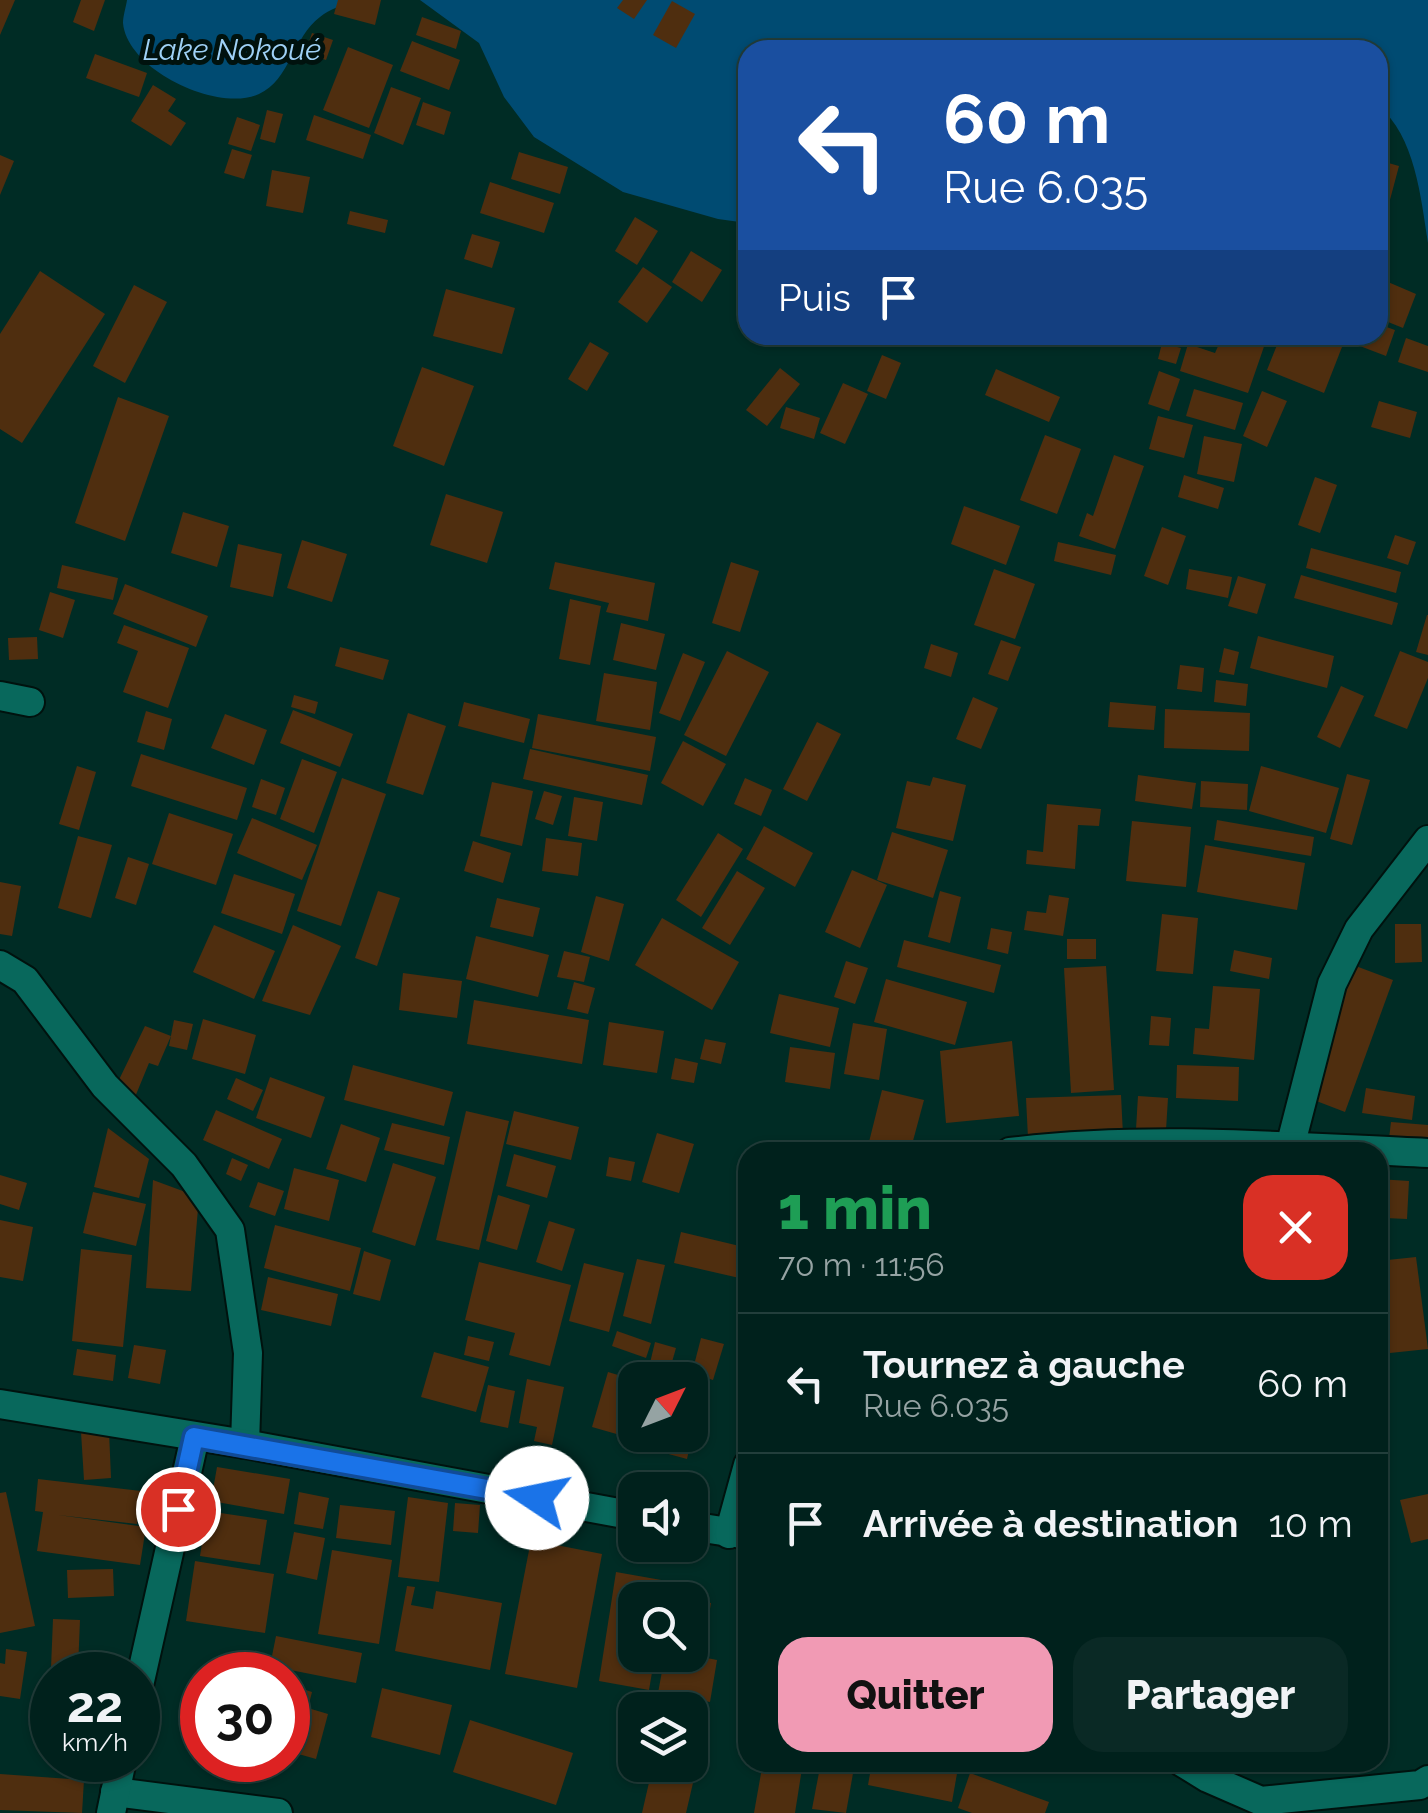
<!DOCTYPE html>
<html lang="fr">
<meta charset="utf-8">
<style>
body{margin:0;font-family:Raleway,sans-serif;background:#0a2925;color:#f1f3f6;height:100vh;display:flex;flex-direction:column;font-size:38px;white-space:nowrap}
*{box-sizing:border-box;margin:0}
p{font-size:32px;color:#95a3a3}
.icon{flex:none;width:55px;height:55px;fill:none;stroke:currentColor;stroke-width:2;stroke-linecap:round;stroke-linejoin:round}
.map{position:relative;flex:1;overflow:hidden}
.details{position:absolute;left:738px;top:1142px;width:650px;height:630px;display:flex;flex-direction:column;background:#00211c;border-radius:30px;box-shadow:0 2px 8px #0004,0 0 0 2px #223e3b}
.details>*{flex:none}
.guide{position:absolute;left:738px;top:40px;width:650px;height:305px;border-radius:30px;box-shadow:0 2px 8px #0004,0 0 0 2px #223e3b;background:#1a4fa0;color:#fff;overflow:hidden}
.needle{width:65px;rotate:48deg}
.fabs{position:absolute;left:618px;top:1362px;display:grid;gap:20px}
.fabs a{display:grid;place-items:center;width:90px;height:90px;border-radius:20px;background:#00211c;box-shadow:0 2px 8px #0004,0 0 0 2px #223e3b;font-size:50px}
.speed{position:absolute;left:30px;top:1652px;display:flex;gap:20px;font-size:50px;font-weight:700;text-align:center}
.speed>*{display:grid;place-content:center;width:130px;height:130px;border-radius:50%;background:#00211c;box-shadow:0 2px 8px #0004,0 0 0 2px #223e3b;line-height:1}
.speed small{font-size:25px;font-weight:400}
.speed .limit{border:15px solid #d22;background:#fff;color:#111}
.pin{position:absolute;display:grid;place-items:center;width:85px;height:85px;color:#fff;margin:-42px;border:5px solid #fff;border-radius:50%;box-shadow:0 2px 10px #0007}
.me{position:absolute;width:110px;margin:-55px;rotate:281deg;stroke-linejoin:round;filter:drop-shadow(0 0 8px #0008)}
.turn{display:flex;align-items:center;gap:35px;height:210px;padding:0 40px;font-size:45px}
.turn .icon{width:130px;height:130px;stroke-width:2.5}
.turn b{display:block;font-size:70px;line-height:85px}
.then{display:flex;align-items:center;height:95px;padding:0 40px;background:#0003;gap:20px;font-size:38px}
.round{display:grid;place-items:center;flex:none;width:105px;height:105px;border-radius:30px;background:#0a2925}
.headline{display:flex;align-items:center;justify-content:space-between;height:170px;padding:0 40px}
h1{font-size:60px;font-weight:800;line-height:75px;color:#1e9e55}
.primary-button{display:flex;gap:20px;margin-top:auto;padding:20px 40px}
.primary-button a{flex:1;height:115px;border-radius:30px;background:#f19ab4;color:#111;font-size:40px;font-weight:800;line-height:115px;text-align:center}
.primary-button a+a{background:#0a2925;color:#f1f3f6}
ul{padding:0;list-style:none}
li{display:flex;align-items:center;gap:30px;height:140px;padding:0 40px;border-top:2px solid #223e3b}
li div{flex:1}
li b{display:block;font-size:38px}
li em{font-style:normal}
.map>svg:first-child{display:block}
</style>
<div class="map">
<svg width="1428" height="1813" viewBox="0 0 1428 1813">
<rect width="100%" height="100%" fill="#002c25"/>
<g fill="#004b72">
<path d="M127,0h227c-10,5 -25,9 -34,17 -27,20 -30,63 -61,77 -41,19 -132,-24 -136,-71 0,-7 3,-16 4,-23z"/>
<path d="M420,0h1008v243c-7,-45 -13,-108 -50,-137v-56h-630l-1,173 -29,-4 -95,-27 -89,-55 -30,-40 -25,-54z"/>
</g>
<g fill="#4f2e0f">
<polygon points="0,0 15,0 0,35"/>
<polygon points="81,0 105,0 94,31 73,22"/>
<polygon points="338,0 381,0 375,25 334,14"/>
<polygon points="623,0 647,0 634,19 617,8"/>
<polygon points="672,1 695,14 676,48 653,35"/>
<polygon points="422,17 461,31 456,49 416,35"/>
<polygon points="312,33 333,40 326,60 305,53"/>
<polygon points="412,41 460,60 449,90 400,71"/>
<polygon points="348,47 393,65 369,128 323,110"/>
<polygon points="95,54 147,73 139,97 86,78"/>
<polygon points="153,85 176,99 168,111 186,123 171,146 131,121"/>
<polygon points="391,87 421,98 403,145 374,133"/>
<polygon points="423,102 451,112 444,135 416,125"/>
<polygon points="267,110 283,114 275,143 260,139"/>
<polygon points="314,115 371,135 363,159 306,140"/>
<polygon points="237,117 260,125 251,151 228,144"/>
<polygon points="232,149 252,155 244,179 224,173"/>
<polygon points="519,152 568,167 560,194 511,179"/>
<polygon points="0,155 14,161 0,195"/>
<polygon points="1378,160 1399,166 1387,211 1378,208"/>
<polygon points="272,170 310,177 303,213 266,206"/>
<polygon points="490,182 554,203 544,233 480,213"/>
<polygon points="350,211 388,220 385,233 347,224"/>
<polygon points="635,217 658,231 637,265 615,251"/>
<polygon points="472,234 500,242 492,268 464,259"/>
<polygon points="691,251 722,270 702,302 672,282"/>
<polygon points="643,267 672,287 647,323 618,302"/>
<polygon points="40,271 105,314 22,443 0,429 0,334"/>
<polygon points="1388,282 1416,294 1403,328 1378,318"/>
<polygon points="134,285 167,302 125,383 93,366"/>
<polygon points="446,289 515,308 502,354 433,336"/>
<polygon points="1378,324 1395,330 1386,356 1331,335 1378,335"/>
<polygon points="1223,335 1268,335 1248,393 1180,371 1188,344 1215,353"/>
<polygon points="1281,335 1313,335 1342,347 1324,393 1267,370"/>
<polygon points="1406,338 1428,346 1428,372 1398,362"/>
<polygon points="590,342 609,353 587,391 568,379"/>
<polygon points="1162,343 1181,348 1176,364 1158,359"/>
<polygon points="882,355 901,363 886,399 867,391"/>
<polygon points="422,367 474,386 444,466 393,446"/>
<polygon points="780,368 800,384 767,426 746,410"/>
<polygon points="996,369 1060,397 1049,422 985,395"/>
<polygon points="1159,371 1180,379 1169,411 1148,404"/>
<polygon points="843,383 868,394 845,444 820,433"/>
<polygon points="1194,389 1243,403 1235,430 1186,416"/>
<polygon points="1262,391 1287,401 1267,447 1243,436"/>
<polygon points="118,397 169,416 125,541 75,523"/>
<polygon points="1379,401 1417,412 1410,438 1371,427"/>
<polygon points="786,407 820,418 814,439 780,428"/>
<polygon points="1158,416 1193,425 1184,458 1149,449"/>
<polygon points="1045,435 1081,449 1057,514 1020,500"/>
<polygon points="1204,436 1242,444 1234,482 1197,474"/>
<polygon points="1114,455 1144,466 1115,549 1079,536 1087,513 1093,516"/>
<polygon points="1184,475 1224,488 1218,509 1178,497"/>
<polygon points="1315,477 1337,485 1320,533 1298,525"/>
<polygon points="446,494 503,512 487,563 430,545"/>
<polygon points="964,506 1020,526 1006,565 951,544"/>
<polygon points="183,512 229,526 217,567 171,553"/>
<polygon points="1162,527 1186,536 1168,585 1144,576"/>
<polygon points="1395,535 1416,542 1408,565 1387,558"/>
<polygon points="302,540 347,554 332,602 287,588"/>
<polygon points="1058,542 1116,555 1111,575 1054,561"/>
<polygon points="238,544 282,554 273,597 230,587"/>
<polygon points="1311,548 1401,572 1396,593 1306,568"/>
<polygon points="555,562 655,583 648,621 606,612 609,603 549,589"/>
<polygon points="731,562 759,571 740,632 712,623"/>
<polygon points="62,565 118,578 113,600 57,588"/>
<polygon points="994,569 1035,584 1015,639 974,625"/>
<polygon points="1189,569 1232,577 1228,598 1186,589"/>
<polygon points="1301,575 1398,603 1392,625 1294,598"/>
<polygon points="1238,576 1266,584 1257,614 1228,606"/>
<polygon points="125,584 208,616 196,647 113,614"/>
<polygon points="50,592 75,600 63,638 39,630"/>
<polygon points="570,599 601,606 590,665 559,659"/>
<polygon points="1427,615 1428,615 1428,655 1416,652"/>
<polygon points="621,623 665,634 656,670 613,660"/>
<polygon points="124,625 189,648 168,708 123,692 138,651 117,643"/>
<polygon points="1258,636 1334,656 1327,688 1250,668"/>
<polygon points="37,637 38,659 9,660 8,638"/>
<polygon points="1001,640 1021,647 1008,681 988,674"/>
<polygon points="931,644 958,653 951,677 924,668"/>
<polygon points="340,647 389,660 383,680 335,666"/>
<polygon points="1224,648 1239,652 1234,675 1219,672"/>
<polygon points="727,651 769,672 726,756 684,735"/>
<polygon points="1400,651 1428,662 1428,678 1407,729 1374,716"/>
<polygon points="683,653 705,662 680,721 659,713"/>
<polygon points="1180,665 1204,668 1202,692 1177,689"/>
<polygon points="604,673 657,682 650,730 596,721"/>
<polygon points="1216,680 1248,684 1246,706 1214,702"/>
<polygon points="1341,686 1364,696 1340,748 1317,737"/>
<polygon points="294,695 318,702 315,714 291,707"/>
<polygon points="973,697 998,708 981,749 956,739"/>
<polygon points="464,702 530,719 524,743 458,726"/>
<polygon points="1110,702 1156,706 1154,730 1108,727"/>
<polygon points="1165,709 1250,713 1249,751 1164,748"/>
<polygon points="293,710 353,734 340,767 280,743"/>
<polygon points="146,711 172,719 164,750 137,742"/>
<polygon points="408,713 446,726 423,795 386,783"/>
<polygon points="225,714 267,730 254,765 211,748"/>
<polygon points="538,714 656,737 650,771 532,748"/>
<polygon points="817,722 841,734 807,801 783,789"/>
<polygon points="683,741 726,764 703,806 661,783"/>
<polygon points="530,749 648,775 642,805 523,779"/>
<polygon points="141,754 247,788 237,820 131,786"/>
<polygon points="302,759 337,772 314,833 280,819"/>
<polygon points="77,766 96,772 79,830 59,824"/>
<polygon points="1261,766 1339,788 1326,833 1249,811"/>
<polygon points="1347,774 1370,780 1352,845 1330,839"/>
<polygon points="1138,775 1196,783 1192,809 1135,801"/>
<polygon points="933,777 966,785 953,841 896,828 907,781 930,786"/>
<polygon points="342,778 386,794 341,926 297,911"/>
<polygon points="745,778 772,790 761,816 734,804"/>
<polygon points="261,779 285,788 276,815 252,807"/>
<polygon points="1201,781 1248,784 1247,810 1200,807"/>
<polygon points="492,782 533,791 522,846 480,836"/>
<polygon points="544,791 562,796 553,825 535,819"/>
<polygon points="574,797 603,802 597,841 568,836"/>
<polygon points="1047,804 1101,809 1099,826 1078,825 1075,869 1026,864 1027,850 1043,852"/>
<polygon points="169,813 233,834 216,885 152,864"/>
<polygon points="252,818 317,845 302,880 237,853"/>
<polygon points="1217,820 1314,837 1311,856 1214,840"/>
<polygon points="1132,821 1191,827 1186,887 1126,881"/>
<polygon points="764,826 813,853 795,887 746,859"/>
<polygon points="892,832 948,850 933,898 877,880"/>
<polygon points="718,833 743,849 701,917 676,900"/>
<polygon points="78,836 112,845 91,918 58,908"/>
<polygon points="546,838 582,843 578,876 542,871"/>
<polygon points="473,841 511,853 503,883 464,871"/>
<polygon points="1205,845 1305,863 1297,910 1197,892"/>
<polygon points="128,857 149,864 136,905 115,898"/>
<polygon points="852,870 887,885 860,948 825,932"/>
<polygon points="737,871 765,888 730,945 702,928"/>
<polygon points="234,874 295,894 282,934 221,913"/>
<polygon points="0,882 21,886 12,936 0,934"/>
<polygon points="378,891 400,898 377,966 355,958"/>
<polygon points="940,891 961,897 950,943 928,937"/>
<polygon points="1049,895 1069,898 1063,936 1024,930 1027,911 1046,913"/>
<polygon points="596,896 624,904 609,961 581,952"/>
<polygon points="497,898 540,908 533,937 490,927"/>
<polygon points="1162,914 1198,918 1193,974 1156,971"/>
<polygon points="662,918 739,962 712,1010 635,965"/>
<polygon points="1395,924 1421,924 1422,962 1395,963"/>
<polygon points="214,925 275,951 254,999 193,972"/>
<polygon points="293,925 341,946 310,1015 262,1001"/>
<polygon points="991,928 1012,932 1008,954 987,949"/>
<polygon points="476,936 549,955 538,997 466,979"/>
<rect x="1067" y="939" width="29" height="20"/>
<polygon points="904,940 1001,965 994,993 897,967"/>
<polygon points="1234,950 1272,958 1269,979 1230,971"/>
<polygon points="564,951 590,957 584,982 557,977"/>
<polygon points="846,961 868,968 855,1004 834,997"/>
<polygon points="1353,965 1393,980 1345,1112 1306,1097"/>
<polygon points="1106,966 1114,1090 1071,1093 1064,968"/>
<polygon points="403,973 462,981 457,1018 399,1010"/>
<polygon points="886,979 967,1002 955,1045 874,1022"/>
<polygon points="574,982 595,988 588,1014 567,1009"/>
<polygon points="1213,986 1260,989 1254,1060 1193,1054 1195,1028 1209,1029"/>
<polygon points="779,994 839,1008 830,1047 770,1033"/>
<polygon points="474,1000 589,1020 582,1064 467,1044"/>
<polygon points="1151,1016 1171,1018 1169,1046 1149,1045"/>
<polygon points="203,1019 256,1035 245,1074 192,1059"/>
<polygon points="174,1020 193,1024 187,1050 169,1046"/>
<polygon points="609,1022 664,1031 657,1073 603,1065"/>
<polygon points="853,1023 887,1029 879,1080 844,1074"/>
<polygon points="145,1026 171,1036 158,1066 149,1063 135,1097 115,1088"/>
<polygon points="705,1039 726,1043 721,1064 700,1059"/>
<polygon points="1012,1041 1019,1116 946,1123 940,1051"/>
<polygon points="790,1047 835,1053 830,1089 785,1082"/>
<polygon points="675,1058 698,1063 694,1083 671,1079"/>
<polygon points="353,1065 453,1092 444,1126 344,1100"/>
<polygon points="1177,1065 1239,1067 1238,1101 1176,1098"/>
<polygon points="270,1077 325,1097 311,1138 256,1118"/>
<polygon points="236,1078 263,1090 253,1111 227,1099"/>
<polygon points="1366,1088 1415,1096 1412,1120 1362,1113"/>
<polygon points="882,1090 924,1100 910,1152 869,1142"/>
<polygon points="1121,1095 1123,1135 1028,1138 1026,1098"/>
<polygon points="1138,1096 1168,1098 1166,1130 1136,1129"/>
<polygon points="216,1110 282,1139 269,1169 203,1140"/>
<polygon points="466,1111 509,1121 479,1250 436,1240"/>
<polygon points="514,1111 579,1127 571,1160 506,1144"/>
<polygon points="1391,1122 1428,1125 1428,1150 1388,1147"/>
<polygon points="392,1123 450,1137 444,1165 384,1150"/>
<polygon points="341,1124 380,1138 366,1182 326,1169"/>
<polygon points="108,1128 149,1159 139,1198 94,1187"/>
<polygon points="657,1133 694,1144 679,1193 642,1182"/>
<polygon points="514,1154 556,1166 547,1198 506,1186"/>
<polygon points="609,1157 635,1162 631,1181 606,1176"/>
<polygon points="232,1158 248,1165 241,1181 226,1174"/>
<polygon points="393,1163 436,1177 415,1246 372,1232"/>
<polygon points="294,1168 339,1180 329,1221 284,1209"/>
<polygon points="0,1175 27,1183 19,1210 0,1204"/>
<polygon points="1378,1179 1409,1181 1407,1219 1385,1218 1384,1230 1378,1230"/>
<polygon points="153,1180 199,1197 191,1291 146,1288"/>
<polygon points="258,1182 284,1191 275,1216 249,1207"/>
<polygon points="93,1192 146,1204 136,1246 83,1233"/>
<polygon points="498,1195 530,1205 517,1250 486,1241"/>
<polygon points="0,1220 33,1227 23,1281 0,1277"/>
<polygon points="549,1221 575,1229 562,1271 536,1262"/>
<polygon points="275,1225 361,1248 350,1291 264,1268"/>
<polygon points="681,1232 748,1248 748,1280 674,1263"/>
<polygon points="81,1249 132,1255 123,1347 72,1341"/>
<polygon points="364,1251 391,1260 380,1301 353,1294"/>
<polygon points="1416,1257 1428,1349 1390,1353 1378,1261"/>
<polygon points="637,1259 665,1265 651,1324 623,1316"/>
<polygon points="479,1262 571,1285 550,1366 509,1355 515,1333 465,1320"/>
<polygon points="584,1263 624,1273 609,1332 569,1321"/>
<polygon points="268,1277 338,1294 331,1326 261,1310"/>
<polygon points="617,1331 651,1343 646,1358 612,1346"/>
<polygon points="468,1336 494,1342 489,1361 464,1355"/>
<polygon points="701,1338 724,1344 713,1380 692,1373"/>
<polygon points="655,1342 676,1348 670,1369 650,1363"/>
<polygon points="134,1345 166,1350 160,1384 128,1378"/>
<polygon points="77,1349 116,1355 113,1381 73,1375"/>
<polygon points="1378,1349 1383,1349 1387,1408 1378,1408"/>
<polygon points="434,1352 489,1367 476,1412 421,1397"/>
<polygon points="608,1372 635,1380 635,1408 627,1437 592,1427"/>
<polygon points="527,1379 564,1387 552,1445 534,1441 537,1427 519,1423"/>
<polygon points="488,1385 515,1391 508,1428 480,1422"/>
<polygon points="109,1431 111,1478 84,1480 81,1432"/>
<polygon points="654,1435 692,1437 687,1459 650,1449"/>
<polygon points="217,1467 290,1479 284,1514 211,1501"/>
<polygon points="38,1479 141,1491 137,1524 58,1515 146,1527 140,1565 37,1551 43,1512 35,1511"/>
<polygon points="6,1492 35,1626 0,1633 0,1493"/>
<polygon points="299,1492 329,1498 323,1529 294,1524"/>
<polygon points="1428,1494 1428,1539 1411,1543 1400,1500"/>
<polygon points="408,1497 448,1503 439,1582 398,1577"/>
<polygon points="455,1503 480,1505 478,1533 453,1531"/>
<polygon points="340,1505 395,1511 391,1545 336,1538"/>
<polygon points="207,1511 267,1520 260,1565 200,1556"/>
<polygon points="294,1532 325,1538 317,1580 286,1573"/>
<polygon points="531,1540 602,1554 577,1688 505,1674"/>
<polygon points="332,1550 392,1560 379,1644 318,1634"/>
<polygon points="195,1561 274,1574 265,1633 186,1621"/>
<polygon points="113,1569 114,1596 68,1598 67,1570"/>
<polygon points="616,1572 667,1581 664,1600 635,1600 635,1655 655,1655 649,1690 599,1681"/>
<polygon points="407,1586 415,1587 411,1605 433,1609 436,1591 502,1603 490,1670 395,1651"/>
<polygon points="690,1600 711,1603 702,1657 717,1660 710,1702 658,1693 665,1655 690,1655"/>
<polygon points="53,1619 80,1620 78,1669 51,1668"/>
<polygon points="276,1636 362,1653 356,1683 270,1666"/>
<polygon points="6,1649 27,1652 20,1699 0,1696 0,1663 5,1664"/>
<polygon points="290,1685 312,1692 308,1708 328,1714 316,1759 288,1751"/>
<polygon points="382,1688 452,1705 440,1755 371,1737"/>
<polygon points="470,1720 573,1753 556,1805 453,1772"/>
<polygon points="690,1723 706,1727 686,1813 642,1813 653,1765 690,1765"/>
<polygon points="763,1762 803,1762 795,1813 754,1813"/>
<polygon points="821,1762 855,1762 846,1813 812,1809"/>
<polygon points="872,1762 959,1762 952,1802 868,1785"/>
<polygon points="970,1773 1049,1802 1045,1813 972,1813 958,1808"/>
<polygon points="0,1774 84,1780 82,1813 0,1810"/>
</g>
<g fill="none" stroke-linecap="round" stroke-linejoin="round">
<defs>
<g id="minor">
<polyline points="0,696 30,702"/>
<polyline points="0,965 25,980 105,1086 184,1165 230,1230 248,1353 245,1444"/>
<polyline points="1290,1147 1332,984 1359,929 1428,840"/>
<path d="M1010,1152c139,-17 279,-5 418,1"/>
<polyline points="0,1404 245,1444 635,1516"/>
<polyline points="690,1526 748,1535"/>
<polyline points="729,1534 748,1465"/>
<polyline points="138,1690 195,1437"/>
<polyline points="1182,1762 1208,1778 1261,1801 1420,1785 1428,1780"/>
<polyline points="115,1792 278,1813"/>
<polyline points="111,1813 122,1760"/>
</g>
</defs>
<use href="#minor" stroke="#00120e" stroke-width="32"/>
<use href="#minor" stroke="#08685c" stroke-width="28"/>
</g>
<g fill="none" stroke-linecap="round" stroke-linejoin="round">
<defs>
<polyline id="route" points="178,1509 194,1437 537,1498"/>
</defs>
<use href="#route" stroke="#114b97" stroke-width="25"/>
<use href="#route" stroke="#1a73e8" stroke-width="18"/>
</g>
<g text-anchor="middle" stroke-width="10" stroke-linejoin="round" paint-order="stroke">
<g font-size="30" font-style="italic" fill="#9fd1f6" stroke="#00120e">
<text x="232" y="60">Lake Nokoué</text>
</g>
</g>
</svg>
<div class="fabs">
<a><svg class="needle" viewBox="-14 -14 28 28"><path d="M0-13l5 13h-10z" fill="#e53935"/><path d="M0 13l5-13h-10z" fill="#95a3a3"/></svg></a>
<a><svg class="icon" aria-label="sound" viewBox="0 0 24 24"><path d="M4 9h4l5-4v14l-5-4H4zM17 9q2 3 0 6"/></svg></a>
<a><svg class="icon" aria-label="search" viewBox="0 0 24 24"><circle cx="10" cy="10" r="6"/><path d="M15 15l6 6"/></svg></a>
<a><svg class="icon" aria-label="layers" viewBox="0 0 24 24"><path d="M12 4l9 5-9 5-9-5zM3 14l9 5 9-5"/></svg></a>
</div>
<div class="speed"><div>22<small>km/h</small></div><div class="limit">30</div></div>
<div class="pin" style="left:178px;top:1509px;background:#d93025"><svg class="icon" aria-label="arrive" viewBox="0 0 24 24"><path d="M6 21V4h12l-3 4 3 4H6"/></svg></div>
<svg class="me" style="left:537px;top:1498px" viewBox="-20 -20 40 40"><circle r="19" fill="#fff"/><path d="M0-13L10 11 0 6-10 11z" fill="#1a73e8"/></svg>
<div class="guide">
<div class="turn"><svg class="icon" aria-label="left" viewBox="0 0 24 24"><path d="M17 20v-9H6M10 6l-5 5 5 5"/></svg><div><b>60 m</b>Rue 6.035</div></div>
<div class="then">Puis<svg class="icon" aria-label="arrive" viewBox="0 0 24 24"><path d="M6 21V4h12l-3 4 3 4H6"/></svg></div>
</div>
<section class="details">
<div class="headline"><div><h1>1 min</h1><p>70 m · 11:56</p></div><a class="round" style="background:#d93025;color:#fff"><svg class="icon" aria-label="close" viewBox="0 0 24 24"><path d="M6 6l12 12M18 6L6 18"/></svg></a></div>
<ul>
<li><svg class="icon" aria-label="left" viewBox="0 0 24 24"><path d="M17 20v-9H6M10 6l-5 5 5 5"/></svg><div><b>Tournez à gauche</b><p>Rue 6.035</p></div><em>60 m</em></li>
<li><svg class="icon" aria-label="arrive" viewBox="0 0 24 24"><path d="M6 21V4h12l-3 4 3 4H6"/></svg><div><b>Arrivée à destination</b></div><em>10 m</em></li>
</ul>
<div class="primary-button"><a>Quitter</a><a>Partager</a></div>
</section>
</div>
